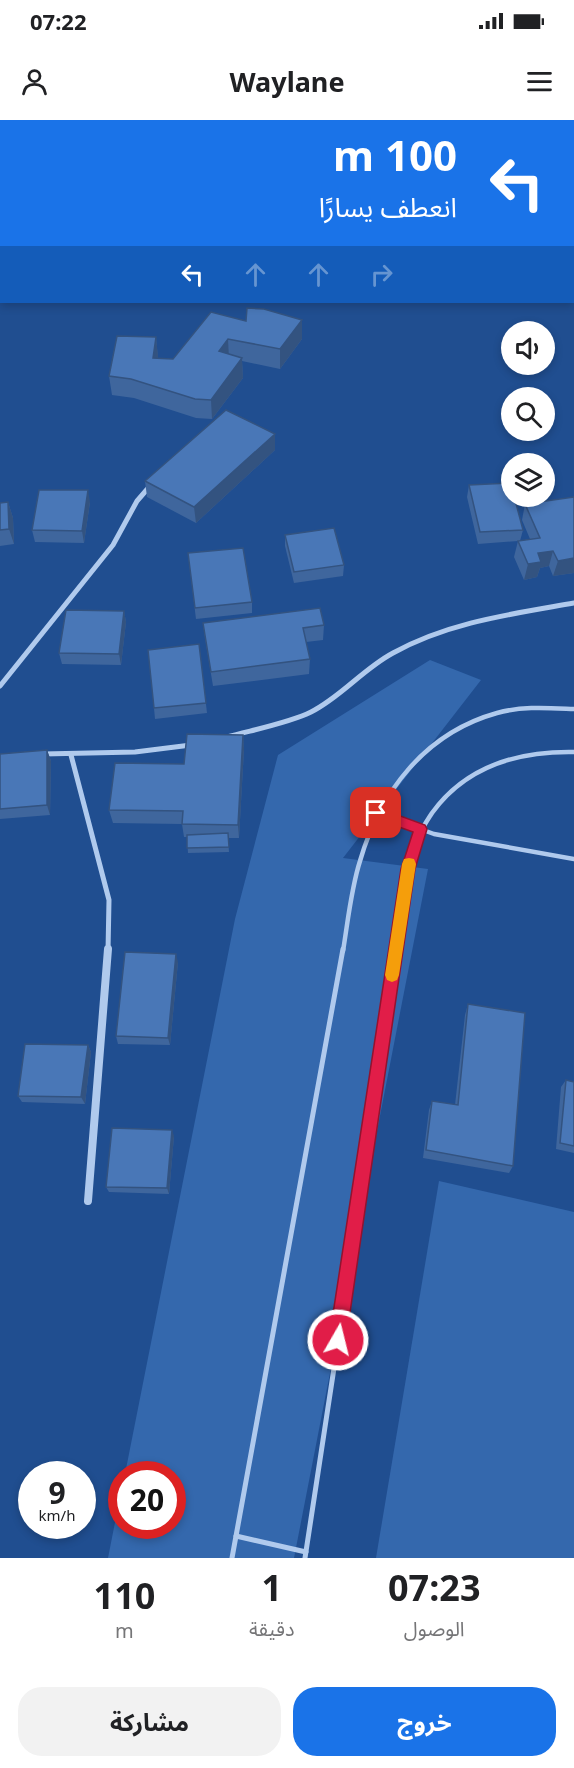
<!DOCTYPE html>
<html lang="ar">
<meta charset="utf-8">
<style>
body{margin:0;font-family:"Noto Sans","Noto Sans Arabic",sans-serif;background:#f2f2f2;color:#202124;direction:rtl;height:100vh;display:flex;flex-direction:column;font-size:22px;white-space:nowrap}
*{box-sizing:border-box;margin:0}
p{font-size:20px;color:#757577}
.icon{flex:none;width:33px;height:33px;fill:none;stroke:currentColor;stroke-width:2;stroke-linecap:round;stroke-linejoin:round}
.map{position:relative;height:1438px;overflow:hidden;direction:ltr}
.panel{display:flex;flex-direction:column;background:#fff;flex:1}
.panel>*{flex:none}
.guide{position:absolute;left:0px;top:0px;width:574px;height:183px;box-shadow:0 3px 9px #0003;direction:rtl;background:#1a73e8;color:#fff;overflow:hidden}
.buttons{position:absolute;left:501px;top:201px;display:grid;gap:12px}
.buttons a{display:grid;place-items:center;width:54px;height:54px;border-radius:50%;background:#fff;box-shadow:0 3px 9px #0003;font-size:30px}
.speed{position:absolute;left:18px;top:1341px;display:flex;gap:12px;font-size:30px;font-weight:700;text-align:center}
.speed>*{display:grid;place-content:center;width:78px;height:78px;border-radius:50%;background:#fff;box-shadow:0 3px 9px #0003;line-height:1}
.speed small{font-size:15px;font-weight:400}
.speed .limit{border:9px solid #d22;background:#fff;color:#111}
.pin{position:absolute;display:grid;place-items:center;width:51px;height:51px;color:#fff;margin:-26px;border-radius:12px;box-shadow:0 3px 9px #0006}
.me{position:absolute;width:66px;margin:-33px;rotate:8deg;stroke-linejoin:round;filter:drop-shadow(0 0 4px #0008)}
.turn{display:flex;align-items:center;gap:21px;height:126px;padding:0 18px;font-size:27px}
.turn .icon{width:78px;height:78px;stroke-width:2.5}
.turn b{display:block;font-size:42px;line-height:51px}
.lanes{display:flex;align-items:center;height:57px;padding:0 18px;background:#0003;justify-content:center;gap:30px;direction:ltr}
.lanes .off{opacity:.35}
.eta{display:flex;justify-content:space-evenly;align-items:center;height:102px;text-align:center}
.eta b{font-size:36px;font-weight:700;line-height:42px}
.action{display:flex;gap:12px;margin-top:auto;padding:12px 18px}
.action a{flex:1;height:69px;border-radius:24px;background:#1a73e8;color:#fff;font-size:24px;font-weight:700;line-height:69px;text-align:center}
.action a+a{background:#f2f2f2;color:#202124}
.status{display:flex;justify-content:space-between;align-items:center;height:42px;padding:0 30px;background:#fff;direction:ltr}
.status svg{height:16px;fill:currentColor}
header{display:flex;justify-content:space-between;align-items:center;height:78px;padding:0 18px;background:#fff;font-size:27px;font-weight:700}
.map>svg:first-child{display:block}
</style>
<div class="status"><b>07:22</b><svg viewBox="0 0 49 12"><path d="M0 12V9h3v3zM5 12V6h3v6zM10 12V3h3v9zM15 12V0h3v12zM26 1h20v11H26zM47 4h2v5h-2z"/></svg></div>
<header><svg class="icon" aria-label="menu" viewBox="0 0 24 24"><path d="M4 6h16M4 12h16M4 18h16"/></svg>Waylane<svg class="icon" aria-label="person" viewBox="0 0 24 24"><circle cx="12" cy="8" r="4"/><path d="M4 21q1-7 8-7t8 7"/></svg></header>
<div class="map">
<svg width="574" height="1438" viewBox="0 0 574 1438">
<rect width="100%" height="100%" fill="#204e90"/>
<g fill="#3468ad">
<polygon points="0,0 418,0 2,2 0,71"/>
<polygon points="430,540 481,560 343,738 428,749 294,1438 108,1438 121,1372 122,1406 172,1406 172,1354 125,1354 235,799 278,635"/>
<polygon points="439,1061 574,1092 574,1438 376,1438"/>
</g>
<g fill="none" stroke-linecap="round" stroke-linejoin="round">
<g stroke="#b0caed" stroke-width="4.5">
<polyline points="376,693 434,714 574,739"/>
<path d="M343,831c5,-30 8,-62 17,-90 20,-69 65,-128 137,-148 25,-7 51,-5 77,-4"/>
<path d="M397,831c5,-33 8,-68 16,-101 3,-13 12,-26 19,-37 34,-47 86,-62 142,-61"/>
</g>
<g stroke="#b0caed" stroke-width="5">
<polyline points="236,1416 306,1432"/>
<polyline points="232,1438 343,829"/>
<polyline points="305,1438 398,829"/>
</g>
<g stroke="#b0caed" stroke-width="5">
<polyline points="0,566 113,425 137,381 150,366"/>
<path d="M227,617c25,-7 62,-14 84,-25 30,-15 52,-43 82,-59 56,-31 119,-39 181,-50"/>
<polyline points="43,634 135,632 191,625"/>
<polyline points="71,635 109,780 108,831"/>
</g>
<polyline stroke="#b0caed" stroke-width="8" points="88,1081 108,829"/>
</g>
<g fill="#3f669d">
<polygon points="211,192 302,219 280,249 242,241 243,258 212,299 196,298 134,278 112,275 109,256 156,217 158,239 173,239"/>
<polygon points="275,314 275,330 196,403 147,377 145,361"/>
<polygon points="469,365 523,410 520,421 530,419 522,400 525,384 574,377 574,453 553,456 549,446 540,448 537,457 524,460 514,437 518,421 478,424 467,377"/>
<polygon points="8,382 13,398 14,424 0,426 0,383"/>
<polygon points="90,382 84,423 35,422 32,410"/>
<polygon points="285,415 344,445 343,456 294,463 285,426"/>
<polygon points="188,433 252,482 252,493 196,499"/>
<polygon points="124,491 126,502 121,545 62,544 59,533"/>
<polygon points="203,503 324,505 323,520 306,522 310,539 309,554 213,566 205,518"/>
<polygon points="199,524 207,593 155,599 154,588"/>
<polygon points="243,615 244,629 239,718 228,718 229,732 188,733 187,717 184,717 182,704 113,703 109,690 184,644"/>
<polygon points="47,630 51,641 50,695 0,699 0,634"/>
<polygon points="178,842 170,925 118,924 116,916"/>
<polygon points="468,884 513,1046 509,1053 423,1038 429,990 432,981 455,985 465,895"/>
<polygon points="88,925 91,932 85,984 22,982 18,976"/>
<polygon points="566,960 574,962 574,1033 556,1029 561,967"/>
<polygon points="174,1016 169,1074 109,1072 106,1067"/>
</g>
<g fill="#335380">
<polygon points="302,200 302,219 280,249 280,229"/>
<polygon points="156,217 158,236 155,258 153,238"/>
<polygon points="228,219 229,239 219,231"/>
<polygon points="242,238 243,258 212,299 211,280"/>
<polygon points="275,314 275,330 196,403 194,387"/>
<polygon points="88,370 90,382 84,423 82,411"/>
<polygon points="8,382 13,398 14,424 9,409"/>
<polygon points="553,431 549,446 540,448 537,457 524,460 528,444 538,433"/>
<polygon points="574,438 574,453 553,456 558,441"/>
<polygon points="124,491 126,502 121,545 119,534"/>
<polygon points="243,615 244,629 239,718 238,705"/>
<polygon points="47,630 51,641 50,695 47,685"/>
<polygon points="176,834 178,842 170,925 168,918"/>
<polygon points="88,925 91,932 85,984 81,977"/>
<polygon points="172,1010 174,1016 169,1074 167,1068"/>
</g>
<g fill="#4977b7" stroke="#335380" stroke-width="1.5">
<polygon points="247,188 264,189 302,200 280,229 228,219 219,231 242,238 211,280 195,279 131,259 109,256 117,216 156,217 153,238 173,239 211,192 246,201"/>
<polygon points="226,290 275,314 194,387 145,361"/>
<polygon points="511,363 512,376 514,376 523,410 480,412 469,365"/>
<polygon points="39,370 88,370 82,411 32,410"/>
<polygon points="574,377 574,438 558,441 553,431 538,433 541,442 528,444 518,421 540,418 525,384"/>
<polygon points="8,382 9,409 0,410 0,383"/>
<polygon points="334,408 344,445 294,452 285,415"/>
<polygon points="243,428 252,482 195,488 188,433"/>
<polygon points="320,488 324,505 303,508 310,539 211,552 203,503"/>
<polygon points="66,490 124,491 119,534 59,533"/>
<polygon points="199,524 206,583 154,588 148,530"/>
<polygon points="187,614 243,615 238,705 182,704 183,691 109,690 115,643 184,644"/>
<polygon points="47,630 47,685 0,689 0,634"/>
<polygon points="228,713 229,727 187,728 187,715"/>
<polygon points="125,832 176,834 168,918 116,916"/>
<polygon points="468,884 525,893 513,1046 426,1030 432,981 458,985"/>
<polygon points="25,924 88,925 81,977 18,976"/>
<polygon points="566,960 574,962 574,1026 560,1023"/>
<polygon points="112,1008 172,1010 167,1068 106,1067"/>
</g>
<polygon fill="#e11d48" stroke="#92132f" stroke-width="1.5" points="376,687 425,705 427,709 415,749 346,1220 344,1226 338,1228 332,1226 329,1220 401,749 413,712 371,697 369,693 371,689"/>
<polygon fill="#f59e0b" points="409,738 414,739 416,744 399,855 397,860 392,862 387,860 385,855 402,744 404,739"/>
</svg>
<div class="buttons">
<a><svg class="icon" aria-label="sound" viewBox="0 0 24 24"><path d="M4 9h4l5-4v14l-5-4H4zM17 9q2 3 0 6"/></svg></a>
<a><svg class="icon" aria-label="search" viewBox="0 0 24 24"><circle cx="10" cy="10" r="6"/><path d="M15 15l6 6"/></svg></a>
<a><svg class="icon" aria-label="layers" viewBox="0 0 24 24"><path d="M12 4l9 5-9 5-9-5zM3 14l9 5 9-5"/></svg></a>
</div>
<div class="speed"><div>9<small>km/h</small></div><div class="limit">20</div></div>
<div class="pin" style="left:376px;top:693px;background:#d93025"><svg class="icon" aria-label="arrive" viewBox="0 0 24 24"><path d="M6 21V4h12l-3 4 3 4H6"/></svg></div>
<svg class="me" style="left:338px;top:1220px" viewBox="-20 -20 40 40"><circle r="17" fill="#e11d48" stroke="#fff" stroke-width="3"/><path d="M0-11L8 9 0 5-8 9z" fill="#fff"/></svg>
<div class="guide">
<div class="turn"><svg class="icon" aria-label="left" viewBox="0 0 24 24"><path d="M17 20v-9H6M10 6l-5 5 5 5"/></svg><div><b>100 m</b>انعطف يسارًا</div></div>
<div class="lanes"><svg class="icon" aria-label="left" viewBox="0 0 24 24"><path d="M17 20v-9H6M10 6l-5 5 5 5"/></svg><svg class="icon off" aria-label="ahead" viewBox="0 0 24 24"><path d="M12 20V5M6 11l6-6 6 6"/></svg><svg class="icon off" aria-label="ahead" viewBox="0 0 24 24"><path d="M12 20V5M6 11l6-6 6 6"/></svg><svg class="icon off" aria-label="right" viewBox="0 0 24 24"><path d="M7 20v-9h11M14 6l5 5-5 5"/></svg></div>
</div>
</div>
<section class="panel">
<div class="eta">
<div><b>07:23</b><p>الوصول</p></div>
<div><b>1</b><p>دقيقة</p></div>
<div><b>110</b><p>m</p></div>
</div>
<div class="action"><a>خروج</a><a>مشاركة</a></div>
</section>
